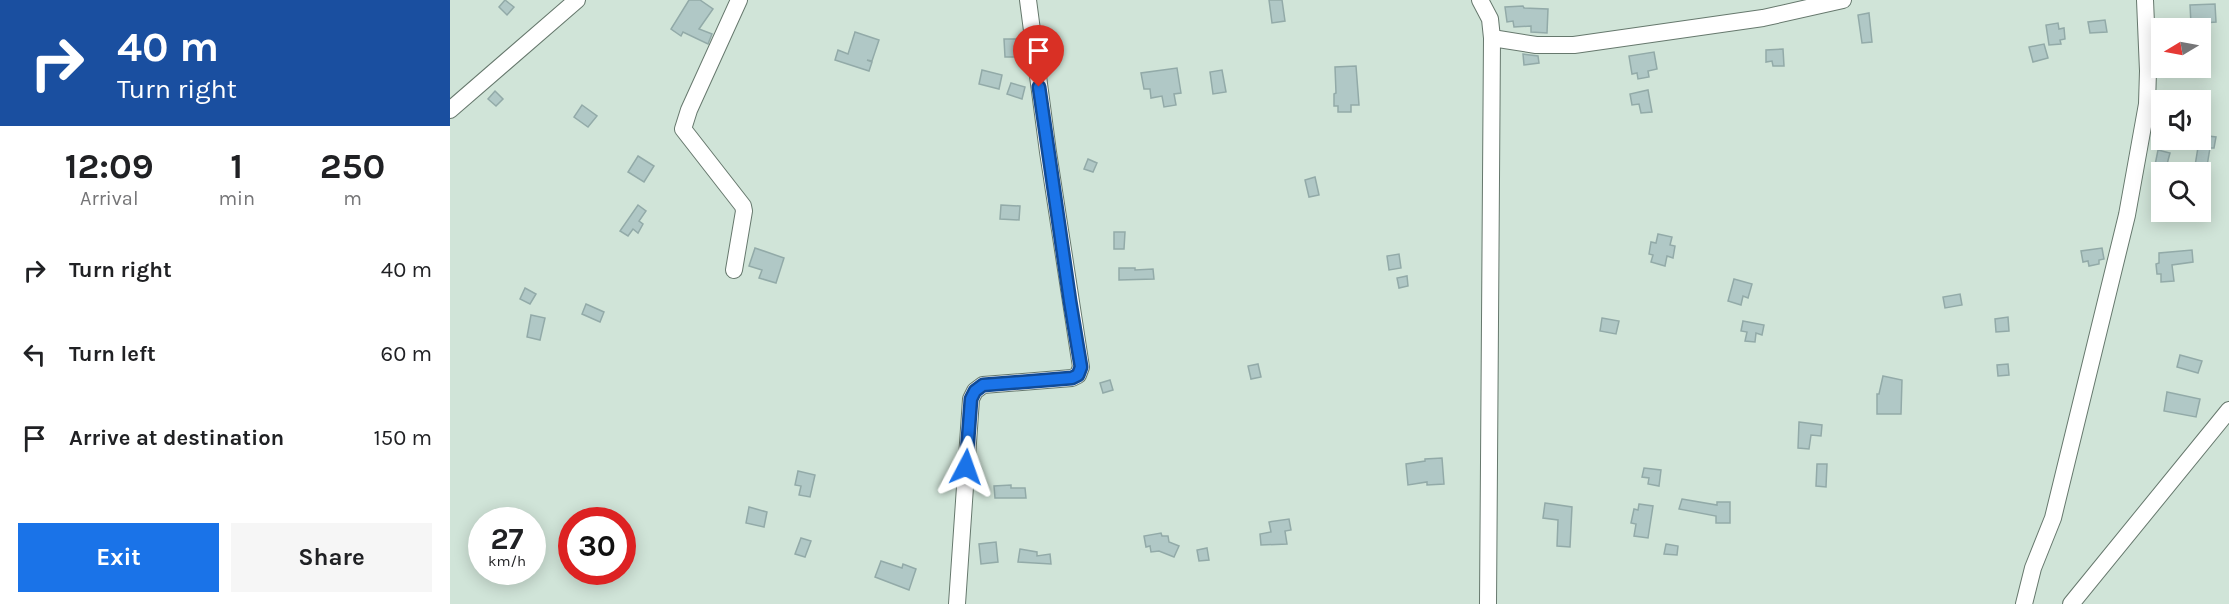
<!DOCTYPE html>
<style>
body{margin:0;font-family:Karla,sans-serif;background:#f6f6f6;color:#202124;height:100vh;display:flex;flex-direction:column;font-size:22px;white-space:nowrap}
*{box-sizing:border-box;margin:0}
p{font-size:20px;color:#757577}
.icon{flex:none;width:33px;height:33px;fill:none;stroke:currentColor;stroke-width:2;stroke-linecap:round;stroke-linejoin:round}
.map{position:relative;flex:1;overflow:hidden}
.panel{display:flex;flex-direction:column;background:#fff;width:450px}
.panel>*{flex:none}
.banner{background:#1a4fa0;color:#fff;overflow:hidden}
.needle{width:39px;rotate:260deg}
.buttons{position:absolute;left:1701px;top:18px;display:grid;gap:12px}
.buttons a{display:grid;place-items:center;width:60px;height:60px;border-radius:0px;background:#fff;box-shadow:0 3px 15px #0003;font-size:30px}
.speed{position:absolute;left:18px;top:507px;display:flex;gap:12px;font-size:30px;font-weight:700;text-align:center}
.speed>*{display:grid;place-content:center;width:78px;height:78px;border-radius:50%;background:#fff;box-shadow:0 3px 15px #0003;line-height:1}
.speed small{font-size:15px;font-weight:400}
.speed .limit{border:9px solid #d22;background:#fff;color:#111}
.pin{position:absolute;display:grid;place-items:center;width:51px;height:51px;color:#fff;margin:-62px -26px;border-radius:50% 50% 50% 0;rotate:-45deg;box-shadow:0 0 6px #0007}
.pin .icon{rotate:45deg}
.me{position:absolute;width:66px;margin:-33px;rotate:4deg;stroke-linejoin:round;filter:drop-shadow(0 0 4px #0008)}
.turn{display:flex;align-items:center;gap:21px;height:126px;padding:0 18px;font-size:27px}
.turn .icon{width:78px;height:78px;stroke-width:2.5}
.turn b{display:block;font-size:42px;line-height:51px}
.eta{display:flex;justify-content:space-evenly;align-items:center;height:102px;text-align:center}
.eta b{font-size:36px;font-weight:700;line-height:42px}
.action{display:flex;gap:12px;margin-top:auto;padding:12px 18px}
.action a{flex:1;height:69px;border-radius:0px;background:#1a73e8;color:#fff;font-size:24px;font-weight:700;line-height:69px;text-align:center}
.action a+a{background:#f6f6f6;color:#202124}
ul{padding:0;list-style:none}
li{display:flex;align-items:center;gap:18px;height:84px;padding:0 18px}
li div{flex:1}
li b{display:block;font-size:22px}
li em{font-style:normal}
main{display:flex;flex:1;min-height:0}
.map>svg:first-child{display:block}
</style>
<main>
<section class="panel">
<div class="banner">
<div class="turn"><svg class="icon" aria-label="right" viewBox="0 0 24 24"><path d="M7 20v-9h11M14 6l5 5-5 5"/></svg><div><b>40 m</b>Turn right</div></div>
</div>
<div class="eta">
<div><b>12:09</b><p>Arrival</p></div>
<div><b>1</b><p>min</p></div>
<div><b>250</b><p>m</p></div>
</div>
<ul>
<li><svg class="icon" aria-label="right" viewBox="0 0 24 24"><path d="M7 20v-9h11M14 6l5 5-5 5"/></svg><div><b>Turn right</b></div><em>40 m</em></li>
<li><svg class="icon" aria-label="left" viewBox="0 0 24 24"><path d="M17 20v-9H6M10 6l-5 5 5 5"/></svg><div><b>Turn left</b></div><em>60 m</em></li>
<li><svg class="icon" aria-label="arrive" viewBox="0 0 24 24"><path d="M6 21V4h12l-3 4 3 4H6"/></svg><div><b>Arrive at destination</b></div><em>150 m</em></li>
</ul>
<div class="action"><a>Exit</a><a>Share</a></div>
</section>
<div class="map">
<svg width="1779" height="604" viewBox="0 0 1779 604">
<rect width="100%" height="100%" fill="#d0e4d8"/>
<g fill="#b0c8c6" stroke="#92aaa8" stroke-width="1.5">
<polygon points="55,0 64,7 57,15 49,7"/>
<polygon points="239,0 250,0 263,9 249,29 262,34 258,44 233,32 231,36 221,29"/>
<polygon points="819,0 832,0 835,21 822,23"/>
<polygon points="1765,4 1766,22 1741,24 1740,5"/>
<polygon points="1073,6 1074,8 1098,9 1097,33 1081,32 1081,26 1064,27 1063,21 1057,22 1055,7"/>
<polygon points="1419,13 1422,42 1412,43 1408,15"/>
<polygon points="1655,20 1657,32 1640,33 1638,22"/>
<polygon points="1608,23 1609,29 1614,28 1615,39 1610,40 1611,44 1599,45 1596,25"/>
<polygon points="405,32 429,40 422,61 417,60 422,62 419,71 385,60 388,50 398,54"/>
<polygon points="554,39 568,39 568,43 573,43 575,57 555,57"/>
<polygon points="1594,44 1598,58 1583,62 1579,47"/>
<polygon points="1333,49 1334,66 1323,66 1322,61 1316,62 1316,50"/>
<polygon points="1204,52 1207,69 1198,71 1199,77 1188,79 1187,73 1182,74 1179,56"/>
<polygon points="1073,54 1088,56 1089,63 1074,65"/>
<polygon points="906,66 909,105 901,105 901,112 888,112 888,106 884,106 884,94 886,93 885,67"/>
<polygon points="727,68 731,93 724,94 726,105 714,107 712,96 701,98 700,89 694,89 691,73"/>
<polygon points="532,70 552,75 549,89 529,84"/>
<polygon points="772,70 776,92 763,94 760,72"/>
<polygon points="561,83 575,87 572,99 557,94"/>
<polygon points="1198,90 1202,112 1191,113 1189,104 1182,105 1180,94"/>
<polygon points="45,91 53,99 46,106 38,99"/>
<polygon points="132,105 147,116 138,127 124,117"/>
<polygon points="1750,135 1766,137 1764,148 1760,148 1756,172 1744,172"/>
<polygon points="1708,150 1720,153 1716,168 1705,165"/>
<polygon points="188,156 204,166 194,182 178,172"/>
<polygon points="638,159 647,163 643,172 634,169"/>
<polygon points="865,177 869,195 859,197 855,180"/>
<polygon points="188,205 196,211 189,221 193,224 188,233 183,229 178,236 170,231"/>
<polygon points="551,205 570,206 569,220 550,219"/>
<polygon points="664,232 675,232 674,249 664,249"/>
<polygon points="1208,234 1222,237 1220,245 1225,246 1223,258 1217,256 1215,266 1201,262 1203,255 1199,254 1201,242 1206,243"/>
<polygon points="305,248 334,258 326,283 309,278 312,270 299,266"/>
<polygon points="1652,248 1654,259 1649,260 1649,264 1639,266 1638,261 1633,262 1631,251"/>
<polygon points="1742,250 1743,262 1722,265 1724,281 1711,282 1711,274 1707,274 1706,264 1709,263 1709,253"/>
<polygon points="949,254 951,268 939,270 937,256"/>
<polygon points="669,268 685,268 685,270 703,269 704,279 669,280"/>
<polygon points="957,276 958,286 949,288 947,278"/>
<polygon points="1284,279 1302,284 1298,298 1293,296 1291,305 1278,301"/>
<polygon points="75,288 86,294 80,304 70,299"/>
<polygon points="1510,294 1512,305 1495,308 1493,297"/>
<polygon points="136,304 154,312 150,322 132,314"/>
<polygon points="81,315 95,318 90,340 77,337"/>
<polygon points="1558,317 1559,331 1546,332 1545,319"/>
<polygon points="1152,318 1169,321 1166,334 1150,331"/>
<polygon points="1293,321 1314,325 1312,335 1306,333 1305,342 1295,341 1297,332 1291,331"/>
<polygon points="1730,355 1752,361 1748,373 1727,367"/>
<polygon points="808,364 811,377 801,379 798,366"/>
<polygon points="1558,364 1559,375 1548,376 1547,365"/>
<polygon points="1433,376 1452,380 1451,414 1427,414 1427,394 1429,394"/>
<polygon points="660,380 663,390 653,393 650,383"/>
<polygon points="1717,392 1750,399 1746,417 1714,411"/>
<polygon points="1349,422 1372,425 1371,436 1361,435 1359,449 1348,448"/>
<polygon points="992,458 994,484 977,485 977,482 958,485 956,464 975,461 975,459"/>
<polygon points="1367,464 1377,464 1376,487 1366,486"/>
<polygon points="1194,468 1211,470 1209,486 1198,484 1199,478 1192,477"/>
<polygon points="348,471 365,475 360,497 349,495 351,486 345,485"/>
<polygon points="561,485 561,488 575,488 576,498 545,498 544,486"/>
<polygon points="1232,499 1267,505 1267,502 1280,502 1280,523 1266,523 1266,516 1229,509"/>
<polygon points="1095,503 1122,507 1120,547 1107,546 1108,520 1093,518"/>
<polygon points="1189,504 1203,506 1198,538 1184,536 1186,524 1181,523 1184,509 1188,510"/>
<polygon points="299,507 317,512 314,527 296,523"/>
<polygon points="839,519 841,530 835,531 837,544 811,545 810,534 821,532 819,522"/>
<polygon points="711,533 712,536 718,536 719,542 729,546 724,557 709,551 701,552 700,546 696,547 694,536"/>
<polygon points="351,538 361,541 355,557 345,554"/>
<polygon points="546,542 548,562 531,564 529,544"/>
<polygon points="1216,544 1228,546 1227,555 1214,554"/>
<polygon points="757,548 759,560 749,561 747,550"/>
<polygon points="570,549 587,552 587,556 600,554 601,564 568,562"/>
<polygon points="431,561 452,568 453,564 466,569 459,590 425,577"/>
</g>
<g fill="none" stroke-linecap="round" stroke-linejoin="round">
<defs>
<g id="minor">
<polyline points="1030,0 1040,19 1042,38 1038,604"/>
<polyline points="1042,38 1086,45 1124,45 1313,18 1393,0"/>
<polyline points="0,110 127,0"/>
<polyline points="284,270 294,211 293,206 233,129 239,110 289,0"/>
<polyline points="507,604 521,399 525,391 533,385 622,378 628,375 631,367 598,152 578,0"/>
<polyline points="1574,604 1583,568 1603,518 1677,215 1697,104 1698,71 1695,0"/>
<polyline points="1621,604 1779,410"/>
</g>
</defs>
<use href="#minor" stroke="#66786d" stroke-width="18"/>
<use href="#minor" stroke="#fff" stroke-width="16"/>
</g>
<g fill="none" stroke-linecap="round" stroke-linejoin="round">
<defs>
<polyline id="route" points="516,467 521,399 525,391 533,385 622,378 628,375 631,367 620,301 589,87"/>
</defs>
<use href="#route" stroke="#114b97" stroke-width="15"/>
<use href="#route" stroke="#1a73e8" stroke-width="10"/>
</g>
</svg>
<div class="buttons">
<a><svg class="needle" viewBox="-14 -14 28 28"><path d="M0-13l5 13h-10z" fill="#e53935"/><path d="M0 13l5-13h-10z" fill="#757577"/></svg></a>
<a><svg class="icon" aria-label="sound" viewBox="0 0 24 24"><path d="M4 9h4l5-4v14l-5-4H4zM17 9q2 3 0 6"/></svg></a>
<a><svg class="icon" aria-label="search" viewBox="0 0 24 24"><circle cx="10" cy="10" r="6"/><path d="M15 15l6 6"/></svg></a>
</div>
<div class="speed"><div>27<small>km/h</small></div><div class="limit">30</div></div>
<div class="pin" style="left:589px;top:87px;background:#d93025"><svg class="icon" aria-label="arrive" viewBox="0 0 24 24"><path d="M6 21V4h12l-3 4 3 4H6"/></svg></div>
<svg class="me" style="left:516px;top:467px" viewBox="-20 -20 40 40"><path d="M0-17L14 15 0 8-14 15z" fill="#1a73e8" stroke="#fff" stroke-width="4"/></svg>
</div>
</main>
